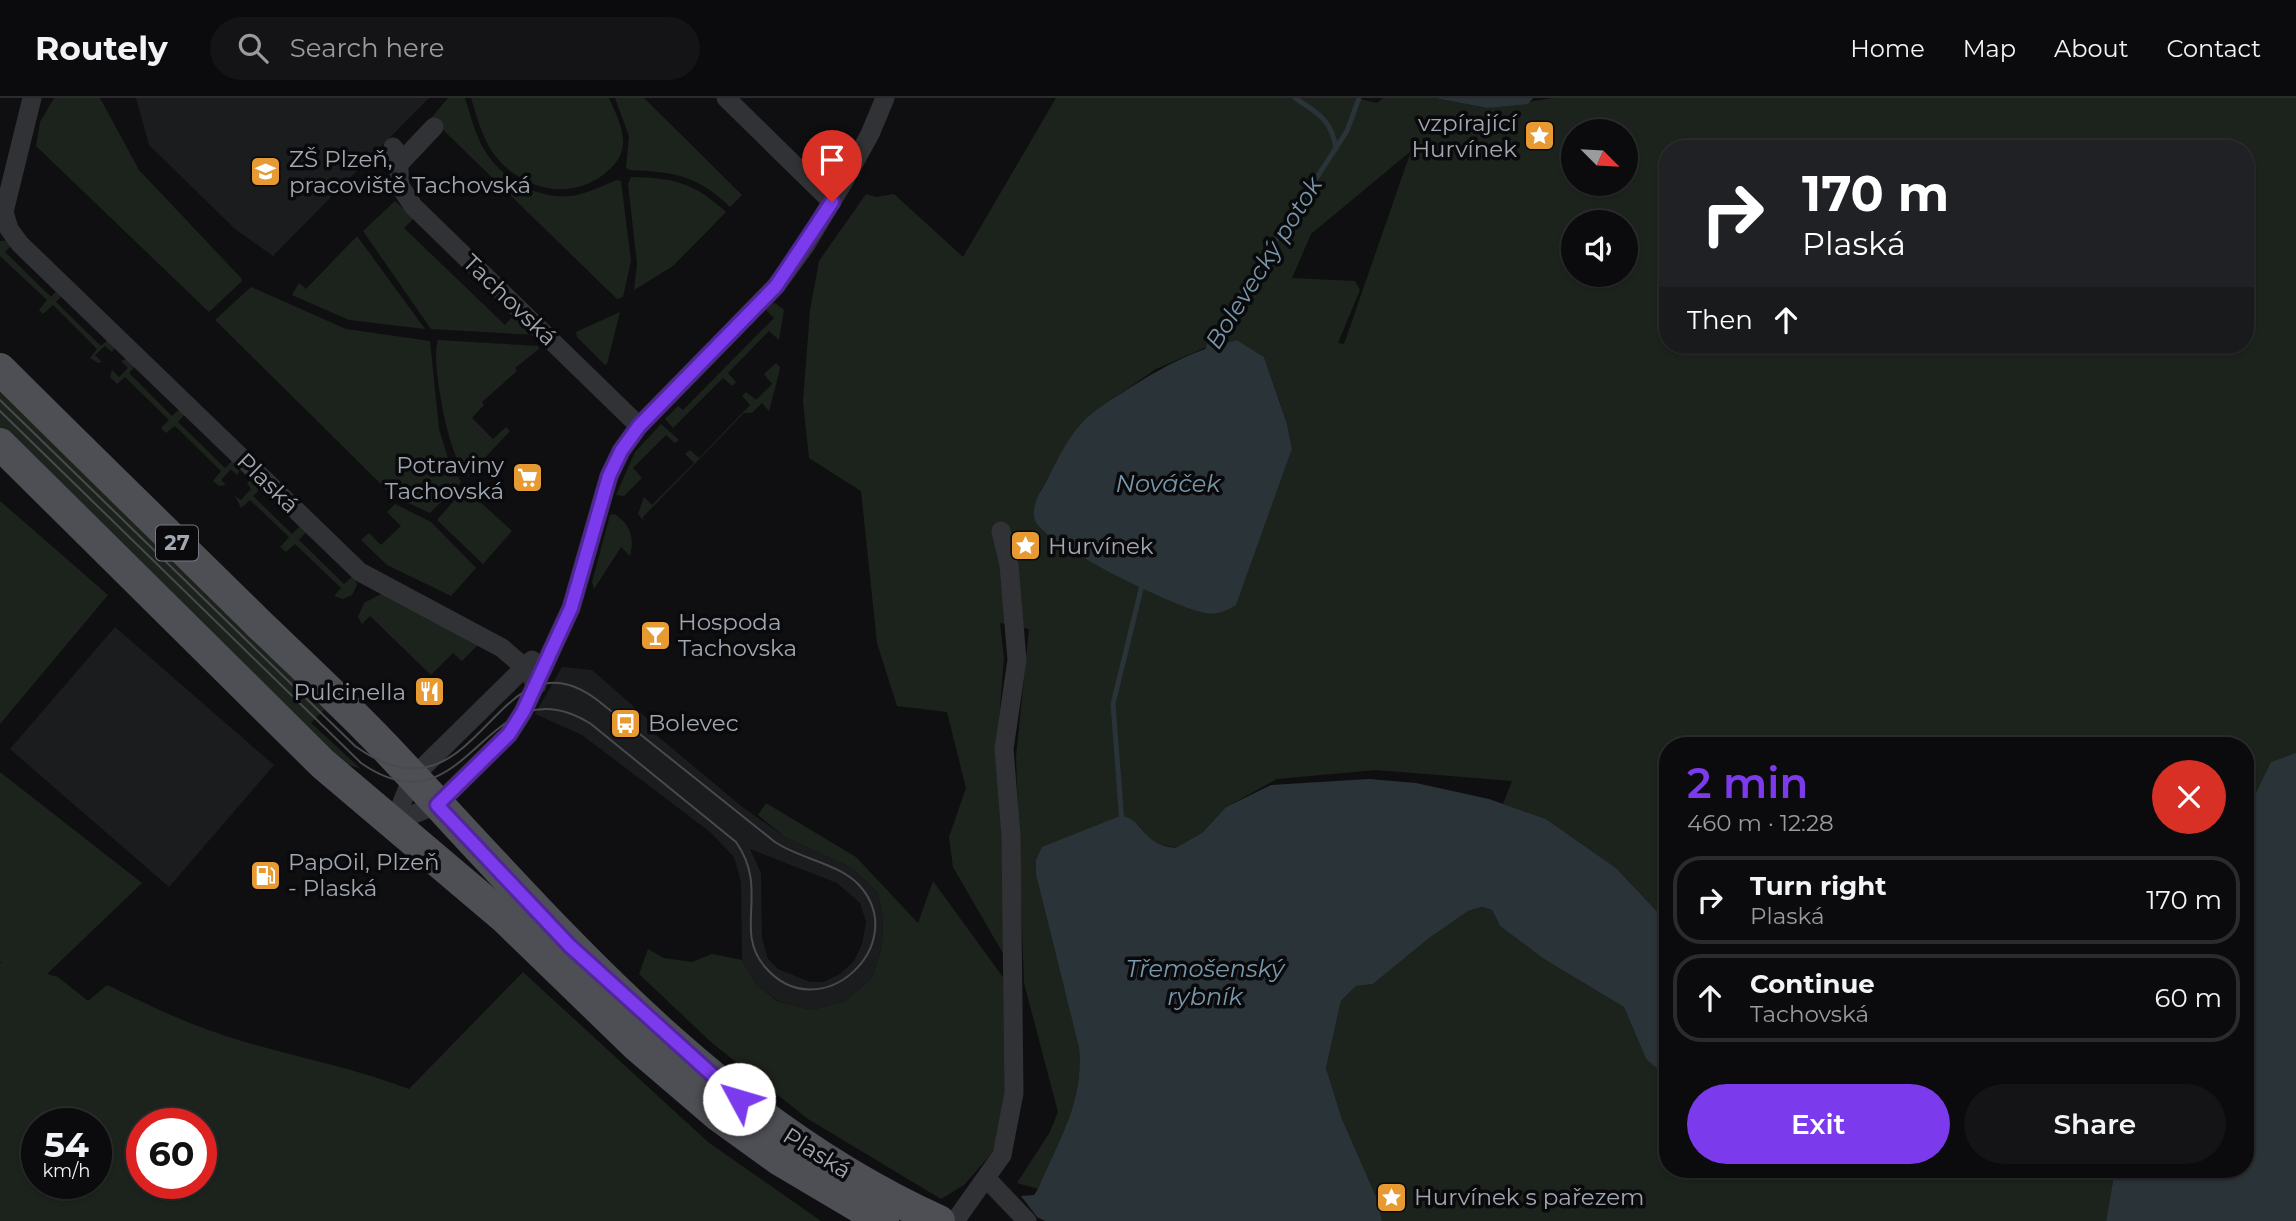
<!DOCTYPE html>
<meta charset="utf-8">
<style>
body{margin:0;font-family:Montserrat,sans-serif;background:#141416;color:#f1f3f6;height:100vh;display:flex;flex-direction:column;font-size:26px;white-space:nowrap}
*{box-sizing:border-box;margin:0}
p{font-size:23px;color:#9a9b9d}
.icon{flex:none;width:38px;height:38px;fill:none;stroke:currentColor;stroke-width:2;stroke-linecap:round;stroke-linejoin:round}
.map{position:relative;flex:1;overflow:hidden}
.panel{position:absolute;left:1659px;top:639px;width:595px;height:441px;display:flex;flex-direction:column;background:#0b0b0d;border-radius:28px;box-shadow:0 2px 5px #0004,0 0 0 2px #2b2b2e}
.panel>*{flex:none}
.hud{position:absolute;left:1659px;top:42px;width:595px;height:214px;border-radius:28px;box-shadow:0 2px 5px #0004,0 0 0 2px #2b2b2e;background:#202124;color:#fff;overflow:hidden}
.needle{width:46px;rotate:114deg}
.controls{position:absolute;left:1561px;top:21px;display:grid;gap:14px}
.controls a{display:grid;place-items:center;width:77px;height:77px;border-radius:50%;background:#0b0b0d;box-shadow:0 2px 5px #0004,0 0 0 2px #2b2b2e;font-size:35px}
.speed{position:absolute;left:21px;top:1010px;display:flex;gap:14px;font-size:35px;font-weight:700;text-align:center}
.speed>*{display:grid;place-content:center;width:91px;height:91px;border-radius:50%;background:#0b0b0d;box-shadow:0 2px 5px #0004,0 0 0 2px #2b2b2e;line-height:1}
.speed small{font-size:18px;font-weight:400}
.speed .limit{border:10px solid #d22;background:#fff;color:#111}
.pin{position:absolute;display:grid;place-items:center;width:60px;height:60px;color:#fff;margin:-72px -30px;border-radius:50% 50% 50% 0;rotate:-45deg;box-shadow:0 0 7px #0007}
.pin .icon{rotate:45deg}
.me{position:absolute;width:77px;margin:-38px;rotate:309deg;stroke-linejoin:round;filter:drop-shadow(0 0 5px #0008)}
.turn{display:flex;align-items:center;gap:24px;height:147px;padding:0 28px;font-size:32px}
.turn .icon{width:91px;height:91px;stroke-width:2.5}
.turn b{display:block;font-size:49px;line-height:60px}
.then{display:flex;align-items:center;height:66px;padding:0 28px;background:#0003;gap:14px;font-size:26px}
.round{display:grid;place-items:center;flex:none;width:74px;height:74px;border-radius:37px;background:#141416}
.headline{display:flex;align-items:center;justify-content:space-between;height:119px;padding:0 28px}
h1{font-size:42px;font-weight:600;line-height:52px;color:#7c3aed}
.cta{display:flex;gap:14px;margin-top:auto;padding:14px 28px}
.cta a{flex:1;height:80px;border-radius:42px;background:#7c3aed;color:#fff;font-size:28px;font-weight:600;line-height:80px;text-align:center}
.cta a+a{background:#141416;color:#f1f3f6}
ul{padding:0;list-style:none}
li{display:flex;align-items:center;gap:21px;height:88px;margin:0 14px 10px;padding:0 14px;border:4px solid #2b2b2e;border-radius:28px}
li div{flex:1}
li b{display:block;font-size:26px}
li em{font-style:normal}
header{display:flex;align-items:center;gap:42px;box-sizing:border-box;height:98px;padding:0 35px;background:#0b0b0d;border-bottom:2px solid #2b2b2e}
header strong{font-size:33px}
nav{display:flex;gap:38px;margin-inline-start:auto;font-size:24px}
.search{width:490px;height:63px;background:#141416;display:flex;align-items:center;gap:18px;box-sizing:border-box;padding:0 24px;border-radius:38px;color:#9a9b9d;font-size:26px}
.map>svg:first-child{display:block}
</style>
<header>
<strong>Routely</strong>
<div class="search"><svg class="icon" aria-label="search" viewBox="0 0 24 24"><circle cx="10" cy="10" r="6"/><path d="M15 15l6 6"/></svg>Search here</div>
<nav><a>Home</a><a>Map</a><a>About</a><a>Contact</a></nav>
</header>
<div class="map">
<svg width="2296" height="1123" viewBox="0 0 2296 1123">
<rect width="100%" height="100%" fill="#0f0f11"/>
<g fill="#1b1c1d" fill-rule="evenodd">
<polygon points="136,0 429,0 273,158 235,131 149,47"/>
<polygon points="115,529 274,667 169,789 10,651"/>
<path d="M562,569l30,3 57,50 -1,8 93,78 44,31 67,31 26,25 5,25 -1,28 -10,32 -27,23 -33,9 -34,-9 -22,-17 -14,-24 -1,-78 -7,-25 -24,-25 -128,-97 -47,-21zM750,751l87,34 23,20 6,19 -4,22 -8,17 -14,13 -17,8h-13l-32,-13 -10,-10 -6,-21 -1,-65z"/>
</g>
<g fill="#1c231c" fill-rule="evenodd">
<polygon points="54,0 100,0 139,72 241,180 242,183 209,214 36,48 40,24"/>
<path d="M448,0h17c5,15 9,32 16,46 16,32 54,56 90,52 15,-2 31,-10 46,-16l4,1 10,80 -8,36 -6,2 -186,-181z"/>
<path d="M471,0h138c6,14 15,31 14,46 -1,14 -10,23 -20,31 -36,27 -84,13 -110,-22 -11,-16 -16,-36 -22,-55z"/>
<path d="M615,0h29l98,97 -12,12c-33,-32 -56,-35 -100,-37l-4,-2 3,-32z"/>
<path d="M1056,0h300l21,5 6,-5h52l52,10 67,-10h742v655l-25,10 -26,52v-69h-577v177l-52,-55 -70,-49 -43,-15 9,-23 -136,-11 -99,9 -51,28 -24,26 -27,15 -23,-6 -15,-19 -58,224c5,57 -20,92 -41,142l-21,-6 33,-51 8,-20 -34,-129 -8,-226 13,-128 -29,-6 4,34 -8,102 8,69 4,134 -55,-95 -4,-30 17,-49 -19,-76 -50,-6 -20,-63 -16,-152 -52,-33 -6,-56 7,-92 9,-49 47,-67 10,3 18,-3 69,63zM1573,33h53v53h-53zM1668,51h577v196h-577zM1411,53l-67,193 -6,-1 22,-53 -5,-9 -63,-3 19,-44zM1573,124h53v53h-53zM1237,242l27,17 23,67 5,25 -56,155 -36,8 -74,-33 -75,-43 -11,-45 40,-66 15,-14 61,-42 53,-23z"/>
<path d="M631,79c43,1 62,5 95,35l-53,54 -39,24 3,-26 -9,-80z"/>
<polygon points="395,103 414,120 404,130 505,227 514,217 536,237 431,231 363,133"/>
<polygon points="357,138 425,231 349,222 292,197 299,185 306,191"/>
<polygon points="9,142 14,145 5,154 51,199 59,190 64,195 56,204 101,248 110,240 115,249 112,254 105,248 95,257 102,264 98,265 90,260 97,251 53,207 43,216 39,212 47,202 0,158 0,143"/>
<polygon points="251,189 346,231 430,243 439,331 448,360 461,384 430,415 393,398 215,222"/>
<polygon points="775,205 784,212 779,242 769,233 728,275 736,284 732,288 723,280 673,330 665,321 678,308 683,312 774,220 766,212 771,206"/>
<polygon points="620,214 607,266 605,267 577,239 576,234"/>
<path d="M438,242l100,6 1,3 -24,19 2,3 -35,31 2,3 -12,13 21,21 13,-12 4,4 -42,45c-19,-14 -38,-118 -30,-136z"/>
<polygon points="128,260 137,266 129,275 172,318 181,310 186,315 178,324 225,370 234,361 239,373 237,377 231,371 221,382 226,387 219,388 213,383 221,373 175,328 166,335 161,330 169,322 125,279 117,286 110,279 112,272 119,279 128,270 121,263"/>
<polygon points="776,265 780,269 779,275 769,313 762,305 752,315 744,315 643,419 644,423 638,416 644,399 652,407 694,365 685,356 690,352 699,360 750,307 742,298 746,294 756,302 772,286 764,276"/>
<polygon points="0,286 368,651 324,612 311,625 361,671 341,664 0,332"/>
<polygon points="661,326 679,342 675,345 666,337 633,370 642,380 624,398 616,397 635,354"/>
<polygon points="250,383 262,389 253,398 292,436 301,427 307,433 299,442 344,486 354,477 357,487 352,497 343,501 334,498 341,490 295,446 286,454 280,449 289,439 250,402 241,410 235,398 241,402 251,391 247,385"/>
<polygon points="465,390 512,433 483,466 437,422"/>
<polygon points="0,403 108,497 0,626"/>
<polygon points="395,406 431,424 476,470 451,498 387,467 361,442 369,435 381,447 401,428 387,414"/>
<path d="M614,416c16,9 21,25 16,42l-9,-9 -27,42 -2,-7 18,-67z"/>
<polygon points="383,495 479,546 462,563 453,555 431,577 370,518 362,526 358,519 364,505"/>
<path d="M0,674l142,111 -95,91 11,3 30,24 19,-16c28,13 55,27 83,38 71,29 148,39 219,66l114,-117 185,170 113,79h-821v-258h3l-3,-1zM37,1026h59v59h-59zM142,1026h59v59h-59z"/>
<polygon points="766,705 856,759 918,825 933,783 1008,886 1006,1016 992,1055 964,1087 941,1101 808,1021 712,945 639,876 648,851 664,860 692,864 712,856 742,862 756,886 777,903 812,912 845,903 872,880 882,848 883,820 878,795 852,770 785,739 758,717"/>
<polygon points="1482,809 1492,812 1500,828 1544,861 1624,909 1646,961 1668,980 1668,1071 2115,1071 2106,1123 1382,1123 1378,1103 1342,1021 1326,970 1341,903 1356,888 1373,886 1428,841 1468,813"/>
</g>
<g fill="#2a3338">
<polygon points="1435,0 1533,0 1528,6 1487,10"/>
<path d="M1237,242l27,17 23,67 5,25 -56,156c-12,7 -21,11 -35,7 -30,-7 -147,-64 -164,-88 -9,-13 3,-32 10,-44 10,-19 19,-39 33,-55 14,-16 33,-26 51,-38 35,-22 65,-38 106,-47z"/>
<polygon points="2296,655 2296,1123 2106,1123 2115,1071 2245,1071 2245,717 2271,664"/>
<path d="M1369,681l47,4 73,16 57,20 70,49 52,55v155l-22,-19 -22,-52 -80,-48 -44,-33 -8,-16 -10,-3 -14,4 -40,28 -55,45 -17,2 -15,15 -15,67 16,51 36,82 4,20h-337l-8,-4 -16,-21 13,-1 4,-6c21,-50 46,-86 41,-142l-43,-173v-14l6,-13 78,-31c26,3 19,28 55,32l27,-15 24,-26 45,-22z"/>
</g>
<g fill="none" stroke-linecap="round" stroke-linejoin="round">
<g stroke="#2a3338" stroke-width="5">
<path d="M1295,0c23,15 37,22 41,51"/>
<polyline points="1208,251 1212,240 1347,33 1359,0"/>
<polyline points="1122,725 1113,606 1143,483"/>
</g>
<g stroke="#313235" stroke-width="19">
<polyline points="32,0 4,114 9,131 20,146 360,474 502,550 525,570 537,587"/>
<polyline points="726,0 832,104"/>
<polyline points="393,49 398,56 400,88 413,108 639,328"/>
<polyline points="399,66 434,29"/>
<polyline points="394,724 437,707 509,636 523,614 571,510 609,378 621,353 639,328 776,188 805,148 844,83 870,36 885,0"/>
<polyline points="394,724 412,680 532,562"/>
<polyline points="987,1081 1027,1123"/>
<polyline points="955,1123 1002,1057 1014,995 1011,738 1004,651 1017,562 1009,467 1001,433"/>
</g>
<g stroke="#4d4f54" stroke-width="32">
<path d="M0,271c86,86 174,171 260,256 42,40 84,79 124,121 167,177 327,372 555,475"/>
<polyline points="0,346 323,666 505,820 636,947 719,1018 780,1062 883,1123"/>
</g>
<path stroke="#484a4e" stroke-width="2" d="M0,302l355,346c125,90 138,-122 241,-47l179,143c25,17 63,21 84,43 54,59 -39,146 -94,82 -32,-37 5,-77 -29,-125l-145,-118c-106,-67 -121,115 -230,39l-361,-352"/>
</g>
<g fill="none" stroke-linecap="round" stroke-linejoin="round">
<defs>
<polyline id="route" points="739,1001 570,848 437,707 509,636 523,614 571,510 609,378 621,353 639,328 776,188 832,104"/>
</defs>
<use href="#route" stroke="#51269a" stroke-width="18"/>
<use href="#route" stroke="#7c3aed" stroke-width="12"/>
</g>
<defs>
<symbol id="sight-square" viewBox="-11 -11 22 22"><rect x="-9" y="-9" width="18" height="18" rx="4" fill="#e79a31" stroke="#0a0a0c"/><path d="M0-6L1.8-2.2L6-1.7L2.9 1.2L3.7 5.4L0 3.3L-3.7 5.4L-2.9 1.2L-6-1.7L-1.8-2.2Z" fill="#fff"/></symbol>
<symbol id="school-square" viewBox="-11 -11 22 22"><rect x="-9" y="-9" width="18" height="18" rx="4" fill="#e79a31" stroke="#0a0a0c"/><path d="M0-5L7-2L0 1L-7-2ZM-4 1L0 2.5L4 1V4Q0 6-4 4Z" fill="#fff"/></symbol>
<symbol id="supermarket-square" viewBox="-11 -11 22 22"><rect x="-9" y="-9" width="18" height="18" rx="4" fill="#e79a31" stroke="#0a0a0c"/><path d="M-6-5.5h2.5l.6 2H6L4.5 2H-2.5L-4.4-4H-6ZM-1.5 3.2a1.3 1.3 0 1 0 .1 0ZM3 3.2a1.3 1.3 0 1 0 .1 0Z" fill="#fff"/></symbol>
<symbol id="bar-square" viewBox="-11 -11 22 22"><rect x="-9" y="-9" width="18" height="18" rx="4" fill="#e79a31" stroke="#0a0a0c"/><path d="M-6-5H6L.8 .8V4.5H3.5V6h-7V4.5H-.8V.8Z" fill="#fff"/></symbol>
<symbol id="restaurant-square" viewBox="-11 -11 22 22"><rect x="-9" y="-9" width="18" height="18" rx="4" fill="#e79a31" stroke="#0a0a0c"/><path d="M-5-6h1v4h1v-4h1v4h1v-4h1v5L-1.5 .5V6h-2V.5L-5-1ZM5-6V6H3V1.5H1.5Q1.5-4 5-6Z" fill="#fff"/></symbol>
<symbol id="bus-square" viewBox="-11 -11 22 22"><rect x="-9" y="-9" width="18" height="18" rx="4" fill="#e79a31" stroke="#0a0a0c"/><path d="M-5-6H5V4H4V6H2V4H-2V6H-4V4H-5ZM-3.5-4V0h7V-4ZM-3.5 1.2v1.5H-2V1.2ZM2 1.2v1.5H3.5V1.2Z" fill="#fff"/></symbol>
<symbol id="fuel-square" viewBox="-11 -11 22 22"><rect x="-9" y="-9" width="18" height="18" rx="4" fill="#e79a31" stroke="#0a0a0c"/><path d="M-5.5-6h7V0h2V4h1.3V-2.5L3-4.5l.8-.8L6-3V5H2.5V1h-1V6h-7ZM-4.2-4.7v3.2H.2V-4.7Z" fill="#fff"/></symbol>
</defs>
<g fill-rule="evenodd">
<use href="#sight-square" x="1522" y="20" width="35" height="35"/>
<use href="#school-square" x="248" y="56" width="35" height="35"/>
<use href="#supermarket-square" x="510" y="362" width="35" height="35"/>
<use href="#sight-square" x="1008" y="430" width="35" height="35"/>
<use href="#bar-square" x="638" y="520" width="35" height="35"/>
<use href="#restaurant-square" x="412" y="576" width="35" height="35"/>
<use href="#bus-square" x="608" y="608" width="35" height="35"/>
<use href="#fuel-square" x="248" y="760" width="35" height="35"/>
<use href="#sight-square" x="1374" y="1082" width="35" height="35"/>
</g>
<g text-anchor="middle" stroke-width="7" stroke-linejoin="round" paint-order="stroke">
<rect fill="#0a0a0c" stroke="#747880" stroke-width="2" x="156" y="427.5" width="42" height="35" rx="5"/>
<g font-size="21" font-weight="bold" fill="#a1a7b1">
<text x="177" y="452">27</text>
</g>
<g font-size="23" fill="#a1a7b1" stroke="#0a0a0c" text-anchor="start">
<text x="1517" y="33" text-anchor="end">vzpírající<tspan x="1517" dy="26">Hurvínek</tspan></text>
<text x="289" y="69">ZŠ Plzeň,<tspan x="289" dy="26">pracoviště Tachovská</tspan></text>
<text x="504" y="375" text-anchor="end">Potraviny<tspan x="504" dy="26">Tachovská</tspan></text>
<text x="1048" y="456">Hurvínek</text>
<text x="678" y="532">Hospoda<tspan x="678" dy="26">Tachovska</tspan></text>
<text x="406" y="602" text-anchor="end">Pulcinella</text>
<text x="648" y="633">Bolevec</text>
<text x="288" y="772">PapOil, Plzeň<tspan x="288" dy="26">- Plaská</tspan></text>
<text x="1414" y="1107">Hurvínek s pařezem</text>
</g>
<g font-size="23" fill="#a1a7b1" stroke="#0a0a0c">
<text transform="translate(510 202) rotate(44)" y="8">Tachovská</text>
<text transform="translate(268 385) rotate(44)" y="8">Plaská</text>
<text transform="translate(817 1055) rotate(32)" y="8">Plaská</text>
</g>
<g font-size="24" font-style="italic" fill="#7998ab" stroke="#0a0a0c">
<text transform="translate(1264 165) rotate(-58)" y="8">Bolevecký potok</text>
<text x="1168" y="394">Nováček</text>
<text x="1205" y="879">Třemošenský<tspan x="1205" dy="28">rybník</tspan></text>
</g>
</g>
</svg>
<div class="controls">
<a><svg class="needle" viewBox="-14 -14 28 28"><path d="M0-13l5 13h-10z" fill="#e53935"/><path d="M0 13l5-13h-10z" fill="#9a9b9d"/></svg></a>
<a><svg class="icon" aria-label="sound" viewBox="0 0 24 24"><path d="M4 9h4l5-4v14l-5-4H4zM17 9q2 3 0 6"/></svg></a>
</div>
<div class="speed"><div>54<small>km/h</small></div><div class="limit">60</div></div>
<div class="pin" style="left:832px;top:104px;background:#d93025"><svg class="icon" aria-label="arrive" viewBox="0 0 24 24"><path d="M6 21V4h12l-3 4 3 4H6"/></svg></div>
<svg class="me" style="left:739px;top:1001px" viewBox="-20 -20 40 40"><circle r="19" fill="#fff"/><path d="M0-13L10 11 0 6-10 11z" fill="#7c3aed"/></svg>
<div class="hud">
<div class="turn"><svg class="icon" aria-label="right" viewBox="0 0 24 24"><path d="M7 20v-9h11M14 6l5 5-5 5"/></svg><div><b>170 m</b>Plaská</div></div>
<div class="then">Then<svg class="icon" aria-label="ahead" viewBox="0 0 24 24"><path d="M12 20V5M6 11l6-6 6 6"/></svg></div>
</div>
<section class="panel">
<div class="headline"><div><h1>2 min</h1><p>460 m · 12:28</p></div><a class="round" style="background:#d93025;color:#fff"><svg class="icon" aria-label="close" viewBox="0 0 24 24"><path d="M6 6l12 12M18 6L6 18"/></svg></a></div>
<ul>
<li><svg class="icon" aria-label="right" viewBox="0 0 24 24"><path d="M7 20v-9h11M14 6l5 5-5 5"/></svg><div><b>Turn right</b><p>Plaská</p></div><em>170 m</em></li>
<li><svg class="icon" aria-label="ahead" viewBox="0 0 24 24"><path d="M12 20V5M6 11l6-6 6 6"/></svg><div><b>Continue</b><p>Tachovská</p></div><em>60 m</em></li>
</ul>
<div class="cta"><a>Exit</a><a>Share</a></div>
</section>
</div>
